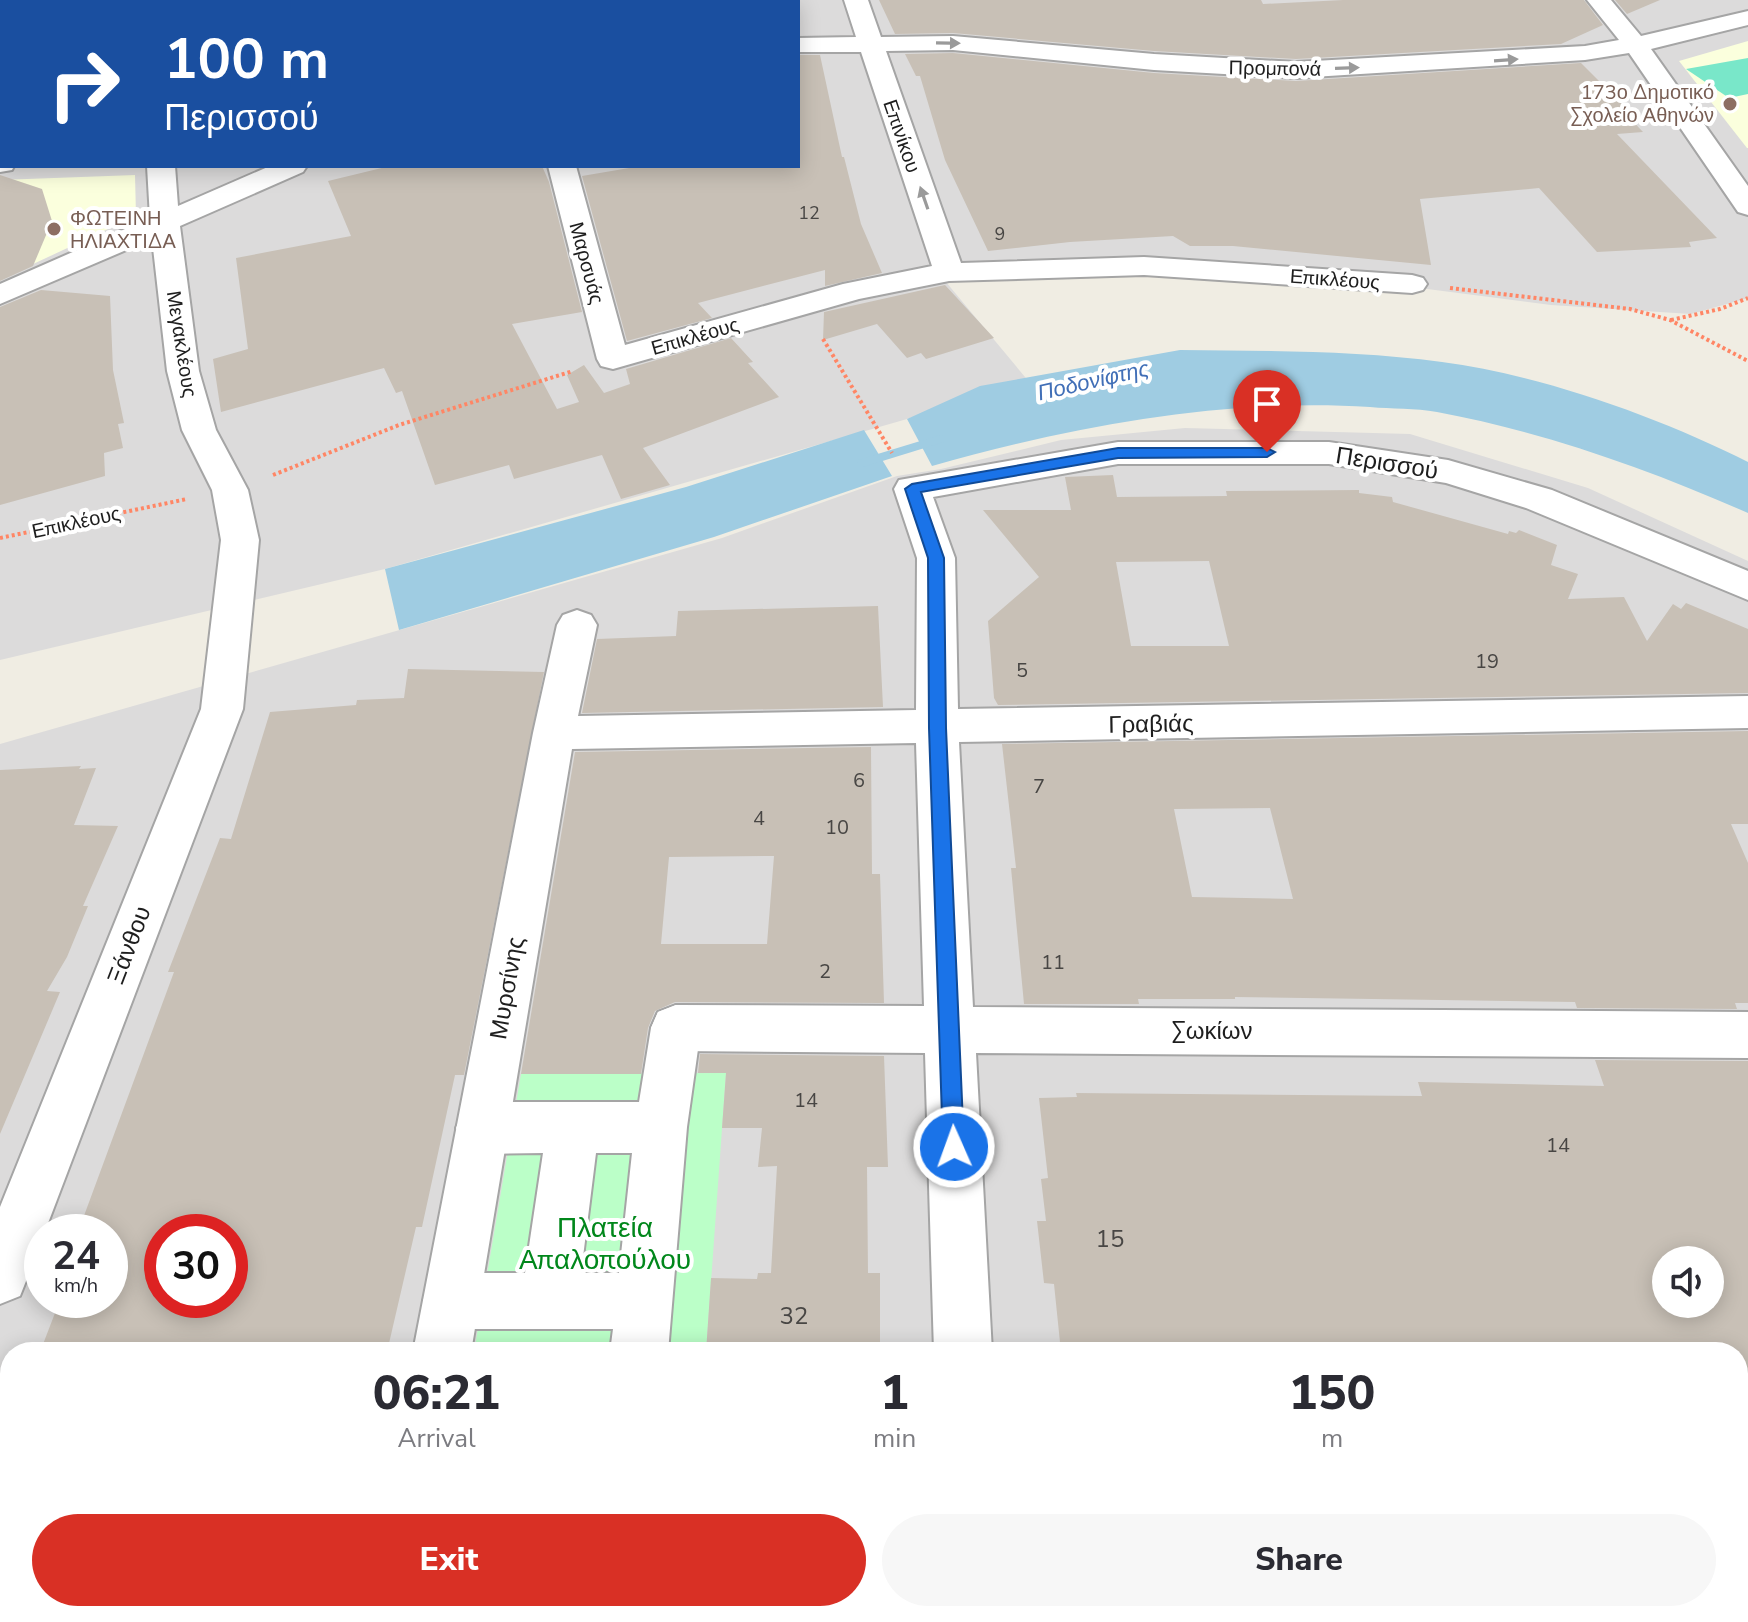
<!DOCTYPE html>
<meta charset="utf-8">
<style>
body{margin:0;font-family:"Nunito Sans",sans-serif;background:#f7f7f7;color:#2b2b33;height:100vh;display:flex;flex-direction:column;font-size:30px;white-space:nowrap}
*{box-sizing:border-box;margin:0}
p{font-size:26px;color:#7c7c81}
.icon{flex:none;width:44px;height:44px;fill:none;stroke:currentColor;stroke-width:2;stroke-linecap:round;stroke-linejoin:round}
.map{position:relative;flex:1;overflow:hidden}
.sheet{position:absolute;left:0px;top:1342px;width:1748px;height:280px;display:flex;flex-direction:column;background:#fff;border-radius:32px 32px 0 0;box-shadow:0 4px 20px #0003}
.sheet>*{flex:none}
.banner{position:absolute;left:0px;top:0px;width:800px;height:168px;box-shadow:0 4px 20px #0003;background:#1a4fa0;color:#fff;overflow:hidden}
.fabs{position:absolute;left:1652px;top:1246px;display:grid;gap:16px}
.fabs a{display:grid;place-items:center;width:72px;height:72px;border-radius:50%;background:#fff;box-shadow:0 4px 20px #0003;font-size:40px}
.speed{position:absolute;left:24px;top:1214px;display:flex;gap:16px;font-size:40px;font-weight:700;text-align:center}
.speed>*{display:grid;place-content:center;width:104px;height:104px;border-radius:50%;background:#fff;box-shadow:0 4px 20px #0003;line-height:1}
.speed small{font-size:20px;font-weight:400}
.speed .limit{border:12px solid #d22;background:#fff;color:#111}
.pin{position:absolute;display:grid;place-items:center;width:68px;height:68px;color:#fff;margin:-82px -34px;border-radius:50% 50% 50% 0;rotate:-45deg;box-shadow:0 0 8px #0007}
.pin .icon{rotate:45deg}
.me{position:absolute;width:88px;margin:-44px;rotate:358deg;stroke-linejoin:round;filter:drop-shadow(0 0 6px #0008)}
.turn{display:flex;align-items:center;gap:28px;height:168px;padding:0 32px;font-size:36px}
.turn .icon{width:104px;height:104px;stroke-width:2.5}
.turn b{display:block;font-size:56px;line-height:68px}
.eta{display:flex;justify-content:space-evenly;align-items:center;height:136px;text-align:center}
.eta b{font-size:48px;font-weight:800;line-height:56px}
.action{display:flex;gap:16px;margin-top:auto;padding:16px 32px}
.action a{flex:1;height:92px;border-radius:48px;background:#d93025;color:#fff;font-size:32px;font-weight:800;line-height:92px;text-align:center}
.action a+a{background:#f7f7f7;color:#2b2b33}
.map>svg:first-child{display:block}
</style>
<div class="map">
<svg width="1748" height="1622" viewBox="0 0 1748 1622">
<rect width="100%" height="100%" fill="#f0ede3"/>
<g fill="#dcdbdb" fill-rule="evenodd">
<path d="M0,0h1748v298l-57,16 -140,-9 -201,-26 -216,-10 -193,7 89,107 -60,13 -63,23 -522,150 -385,91zM2,2h796v164h-796z"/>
<path d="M1185,428l225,6 178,54 160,73v1061h-1748v-878l722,-206 175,-62 44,-7 120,-29zM42,1232h68v68h-68zM162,1232h68v68h-68zM1666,1260h44v44h-44zM10,1352h1728v260h-1728z"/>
</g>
<g fill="#fbffdd">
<polygon points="1748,41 1748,148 1747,148 1679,61"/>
<polygon points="135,175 136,216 16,272 0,180"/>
</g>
<polygon fill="#bbffc8" points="726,1073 706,1352 474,1352 521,1074"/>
<polygon fill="#79e7c9" points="1748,58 1748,94 1729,98 1686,69"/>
<g fill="#9fcce2">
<path d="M1180,350c87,1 175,0 262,12 99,13 217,55 306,100v51c-100,-44 -204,-81 -311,-101 -22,-4 -45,-3 -67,-5 -147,-9 -297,19 -438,59l-25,-47 73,-33z"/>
<polygon points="864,430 892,476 714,537 399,630 385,569 686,487"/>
</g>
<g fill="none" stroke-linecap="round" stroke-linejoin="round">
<polygon fill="#9fcce2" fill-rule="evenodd" points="940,435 944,436 944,442 863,467 857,463 858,460"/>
</g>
<g fill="#c8c0b6" fill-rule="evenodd">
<polygon points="879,0 1261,0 1263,4 1343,0 1584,0 1603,25 1561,44 1296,59 1154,51 953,33 895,34"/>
<polygon points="1615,0 1660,0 1627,14"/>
<polygon points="953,53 1154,73 1296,81 1581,63 1631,113 1625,113 1643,132 1617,134 1717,238 1689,242 1691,247 1597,252 1539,188 1420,199 1431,265 1233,246 1190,246 1173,236 1070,242 988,251 945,160 920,76 916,76 905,54"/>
<polygon points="798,55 820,55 842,157 844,157 861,224 882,273 825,286 825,270 698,303 712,318 627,341 582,176 641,166 798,166"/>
<polygon points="390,166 542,166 549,182 582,312 512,324 557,409 579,402 567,375 584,365 604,393 630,384 626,369 731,338 753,362 748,363 779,397 643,448 670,485 621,499 602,455 514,479 509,465 435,485 402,391 396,393 384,368 221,412 213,359 248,349 236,258 351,236 328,181"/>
<polygon points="0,175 42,189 52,221 33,266 0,281"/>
<polygon points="945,285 994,338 926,359 921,353 907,358 877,324 823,340 824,312"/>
<polygon points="41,290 110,296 113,370 124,423 118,424 123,448 104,453 105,476 0,505 0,307"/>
<path d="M1113,475l4,22 110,-1 -1,-5 133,-1v3l33,4 1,5 115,32 1,-3 7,2 3,-3 38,15 -6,20 27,9 -10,25 56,-2 23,44 26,-37 8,5 5,-6 62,26v64l-750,12 -4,-7 -6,-77 51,-44 -56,-67h88l-6,-33zM1209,561l20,85h-98l-15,-84z"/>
<polygon points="878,606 883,707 582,713 597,639 676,636 678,611"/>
<path d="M408,669l136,3 -80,403h-9l-33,152h-6l-29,125h-347l20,-52h50v-68h-32l96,-260h-6l52,-134 11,1 39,-127 86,-7 1,-5 47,-2zM162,1232h68v68h-68z"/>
<path d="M1748,731v93h-17l17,39v140h-13l2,6 -160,-1 -2,-6 -340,-5v2h-97l1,5h-115l-13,-136h5l-14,-124zM1270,808l23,91 -101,-2 -18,-88z"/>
<path d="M871,747l1,127h8l4,129 -209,-1 -20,9 -7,17 -7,46h-120l54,-322zM774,856l-7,88h-106l8,-87z"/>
<polygon points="81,766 79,769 96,768 74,825 118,826 83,906 88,906 67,957 47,991 60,992 0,1134 0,770"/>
<polygon points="700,1054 884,1056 888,1167 867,1167 868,1273 880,1273 880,1352 706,1352 711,1278 757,1279 758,1273 771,1273 777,1166 758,1167 762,1128 722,1128 726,1073 698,1073"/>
<path d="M1595,1060l153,1v396h-10v-105h-677l-7,-68 -10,-1 -7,-62h9l-5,-42 7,-1 -9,-80 38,-1 -1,-4 346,3 -4,-14 186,4zM1666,1260h44v44h-44z"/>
</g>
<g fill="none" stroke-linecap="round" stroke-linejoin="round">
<defs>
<path id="pedestrian" d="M676,1005l18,7 7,16 -14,99 -19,225h-58l3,-23h-162l-20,-8 -8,-20 8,-20 20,-8h74l18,-120 -61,1 -18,-8 -8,-18 8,-18 18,-8h157l12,-74 7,-16zM596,1153h36l-13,120h-38z"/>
<g id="minor">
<polygon points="844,0 868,0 881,37 953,36 1154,54 1296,62 1585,46 1619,40 1587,0 1611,0 1641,36 1748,11 1748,25 1651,49 1748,186 1748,215 1738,212 1629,53 1585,60 1296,78 1154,70 953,50 886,51 961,263 1144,257 1412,275 1423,278 1427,284 1423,290 1412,293 1144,275 949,281 859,299 613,369 601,366 597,359 548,166 576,166 625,345 843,284 932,266 861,52 798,52 798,38 856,37"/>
<polygon points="0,156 2,166 14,166 12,170 0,172"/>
<polygon points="147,166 175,166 178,206 270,166 307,166 303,172 180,226 199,371 216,430 248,490 259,540 243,709 28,1276 20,1296 0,1304 0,1207 201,709 221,540 212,490 182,430 167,371 152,239 0,304 0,284 150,218"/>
<polygon points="1118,442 1329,442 1448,460 1552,490 1748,571 1748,600 1526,508 1446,483 1329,464 1118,464 933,497 955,558 958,709 1748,696 1748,728 959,742 973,1007 1748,1012 1748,1058 976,1053 992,1352 934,1352 925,1053 676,1051 658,1044 651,1028 658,1012 676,1005 924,1006 916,743 572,749 471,1352 413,1352 533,733 557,625 563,615 577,610 591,615 597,625 578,716 916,710 917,558 894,489 899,480"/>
<rect x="0" y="1451" width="10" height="60"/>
<rect x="1738" y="1460" width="10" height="62"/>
<rect x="945" y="1612" width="64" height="10"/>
</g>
</defs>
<use href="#pedestrian" stroke="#a5a5a5" stroke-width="4"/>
<use href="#minor" stroke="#a5a5a5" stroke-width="4"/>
<g stroke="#ff8665" stroke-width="4" stroke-dasharray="3 3" stroke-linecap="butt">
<polyline points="1450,288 1630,309 1670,320 1748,361"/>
<polyline points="1671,320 1720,309 1748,298"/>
<polyline points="823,339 892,453"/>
<polyline points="273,475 399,425 573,371"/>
<polyline points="0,538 187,499"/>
</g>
<use href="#pedestrian" fill="#fff" fill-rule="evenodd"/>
<use href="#minor" fill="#fff" fill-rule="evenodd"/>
</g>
<defs><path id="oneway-solid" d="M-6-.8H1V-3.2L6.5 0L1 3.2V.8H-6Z" transform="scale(2)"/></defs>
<g fill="#9a9a9a">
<use href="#oneway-solid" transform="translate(948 43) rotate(1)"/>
<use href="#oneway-solid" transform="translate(1506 60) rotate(-4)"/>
<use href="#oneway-solid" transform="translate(1347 68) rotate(-2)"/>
<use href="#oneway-solid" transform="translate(924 198) rotate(-109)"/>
</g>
<polygon fill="#1a73e8" stroke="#114b97" stroke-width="2" points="1118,448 1267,448 1275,452 1267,457 1118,458 921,492 944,558 946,728 964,1147 961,1154 954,1158 946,1154 943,1147 929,728 928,558 905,489 912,484"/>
<g fill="#8d6e63" stroke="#fff" stroke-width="3">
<circle cx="1730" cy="104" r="8"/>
<circle cx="54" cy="229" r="8"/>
</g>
<g text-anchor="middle" stroke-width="8" stroke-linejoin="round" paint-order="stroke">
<g font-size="18" fill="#484644">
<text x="809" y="219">12</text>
<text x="1000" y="240">9</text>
</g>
<g font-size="20" fill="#1e1e1e" stroke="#fff">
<text transform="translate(1275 68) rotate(1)" y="7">Προμπονά</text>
<text transform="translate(902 136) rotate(71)" y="7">Επινίκου</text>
<text transform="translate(587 263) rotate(75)" y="7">Μαρσυάς</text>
<text transform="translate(1335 279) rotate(4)" y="7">Επικλέους</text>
<text transform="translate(695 336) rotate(-16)" y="7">Επικλέους</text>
<text transform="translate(182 344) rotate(81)" y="7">Μεγακλέους</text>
<text transform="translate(76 522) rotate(-12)" y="7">Επικλέους</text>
</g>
<g font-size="20" fill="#785e54" stroke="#fff" text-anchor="end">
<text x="1714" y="99">173ο Δημοτικό<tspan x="1714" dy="23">Σχολείο Αθηνών</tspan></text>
<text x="70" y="225" text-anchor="start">ΦΩΤΕΙΝΗ<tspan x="70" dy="23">ΗΛΙΑΧΤΙΔΑ</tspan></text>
</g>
<g font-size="20" fill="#484644">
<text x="1487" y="668">19</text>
<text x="1022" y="677">5</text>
<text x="859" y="787">6</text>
<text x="1039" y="793">7</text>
<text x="759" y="825">4</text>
<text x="837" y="834">10</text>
<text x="1053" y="969">11</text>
<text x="825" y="978">2</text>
<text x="806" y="1107">14</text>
<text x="1558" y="1152">14</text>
</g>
<g font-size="22" font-style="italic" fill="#416fb7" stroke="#fff">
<text transform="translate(1093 380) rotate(-13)" y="8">Ποδονίφτης</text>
</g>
<g font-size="24" fill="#1e1e1e" stroke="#fff">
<text transform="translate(1387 463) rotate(9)" y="8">Περισσού</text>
<text transform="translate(1151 724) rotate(-1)" y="8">Γραβιάς</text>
<text transform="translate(129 945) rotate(-69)" y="8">Ξάνθου</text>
<text transform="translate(507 988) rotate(-80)" y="8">Μυρσίνης</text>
<text x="1212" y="1039">Σωκίων</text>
</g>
<g font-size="24" fill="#484644">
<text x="1110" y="1247">15</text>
<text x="794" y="1324">32</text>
</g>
<g font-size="28" fill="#01871b" stroke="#fff">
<text x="605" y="1237">Πλατεία<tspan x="605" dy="32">Απαλοπούλου</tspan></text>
</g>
</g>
</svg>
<div class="fabs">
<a><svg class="icon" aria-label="sound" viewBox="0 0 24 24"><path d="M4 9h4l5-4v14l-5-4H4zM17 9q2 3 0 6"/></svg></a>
</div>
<div class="speed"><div>24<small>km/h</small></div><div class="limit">30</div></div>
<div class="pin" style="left:1267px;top:452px;background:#d93025"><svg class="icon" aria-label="arrive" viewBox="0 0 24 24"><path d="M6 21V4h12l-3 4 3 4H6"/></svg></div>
<svg class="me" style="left:954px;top:1147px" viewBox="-20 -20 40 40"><circle r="17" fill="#1a73e8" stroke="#fff" stroke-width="3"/><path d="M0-11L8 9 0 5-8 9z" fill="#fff"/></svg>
<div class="banner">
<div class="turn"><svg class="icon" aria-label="right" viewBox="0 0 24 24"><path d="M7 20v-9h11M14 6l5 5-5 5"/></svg><div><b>100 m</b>Περισσού</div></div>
</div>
<section class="sheet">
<div class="eta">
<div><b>06:21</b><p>Arrival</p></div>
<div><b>1</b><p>min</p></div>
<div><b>150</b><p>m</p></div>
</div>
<div class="action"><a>Exit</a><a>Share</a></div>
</section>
</div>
